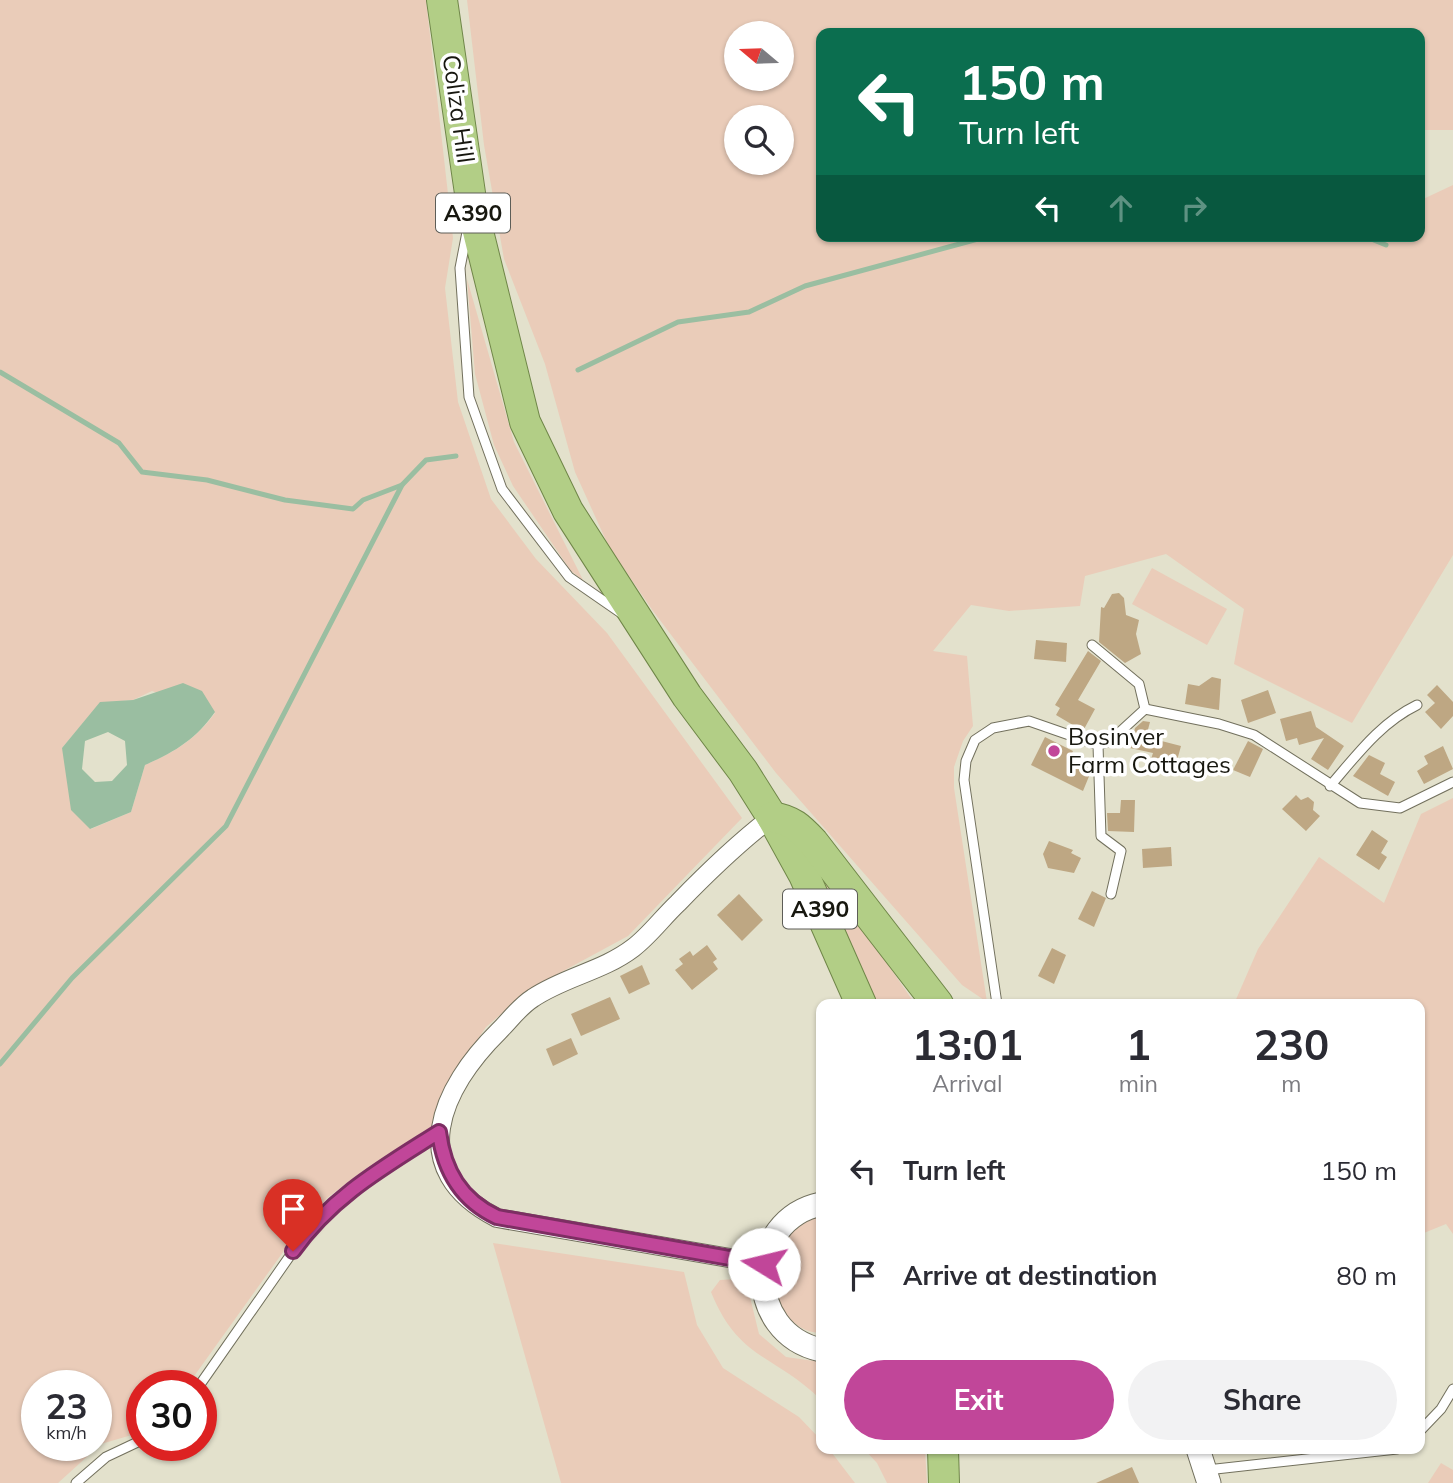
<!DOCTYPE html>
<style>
body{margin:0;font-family:Mulish,sans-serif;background:#f2f2f3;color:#2b2b33;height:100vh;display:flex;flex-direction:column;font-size:26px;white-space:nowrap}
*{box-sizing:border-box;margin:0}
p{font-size:23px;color:#7c7c81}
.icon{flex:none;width:38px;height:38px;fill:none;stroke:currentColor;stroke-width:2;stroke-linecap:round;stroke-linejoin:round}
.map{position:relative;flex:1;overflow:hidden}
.drawer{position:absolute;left:816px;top:999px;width:609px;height:455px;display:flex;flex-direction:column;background:#fff;border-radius:14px;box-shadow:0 2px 5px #0004}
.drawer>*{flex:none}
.top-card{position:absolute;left:816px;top:28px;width:609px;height:214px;border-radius:14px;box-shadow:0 2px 5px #0004;background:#0b6e4f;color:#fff;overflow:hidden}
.needle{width:46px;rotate:289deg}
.fabs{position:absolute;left:724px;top:21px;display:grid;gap:14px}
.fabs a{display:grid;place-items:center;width:70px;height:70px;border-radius:50%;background:#fff;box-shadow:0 2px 5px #0004;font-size:35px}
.speed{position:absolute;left:21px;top:1370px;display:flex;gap:14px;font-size:35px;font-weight:700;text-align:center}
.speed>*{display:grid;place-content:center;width:91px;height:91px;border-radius:50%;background:#fff;box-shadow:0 2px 5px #0004;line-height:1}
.speed small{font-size:18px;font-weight:400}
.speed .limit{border:10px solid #d22;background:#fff;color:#111}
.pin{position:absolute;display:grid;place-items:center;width:60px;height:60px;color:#fff;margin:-72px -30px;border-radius:50% 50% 50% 0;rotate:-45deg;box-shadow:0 0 7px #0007}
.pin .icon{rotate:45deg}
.me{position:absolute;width:77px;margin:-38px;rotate:279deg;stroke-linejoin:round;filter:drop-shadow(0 0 5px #0008)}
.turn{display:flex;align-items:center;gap:24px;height:147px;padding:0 28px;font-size:32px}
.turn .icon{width:91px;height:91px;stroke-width:2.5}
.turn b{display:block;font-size:49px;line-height:60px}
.lanes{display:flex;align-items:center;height:66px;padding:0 28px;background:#0003;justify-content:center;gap:35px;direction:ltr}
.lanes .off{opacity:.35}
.eta{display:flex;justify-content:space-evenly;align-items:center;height:119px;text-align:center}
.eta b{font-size:42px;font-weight:700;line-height:49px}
.primary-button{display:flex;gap:14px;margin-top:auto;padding:14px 28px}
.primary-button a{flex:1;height:80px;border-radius:42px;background:#c14699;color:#fff;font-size:28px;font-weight:700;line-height:80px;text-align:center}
.primary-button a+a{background:#f2f2f3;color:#2b2b33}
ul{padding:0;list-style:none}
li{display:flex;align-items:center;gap:21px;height:105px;padding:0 28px}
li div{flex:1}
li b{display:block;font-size:26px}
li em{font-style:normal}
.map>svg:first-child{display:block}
</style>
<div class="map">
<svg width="1453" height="1483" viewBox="0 0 1453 1483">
<rect width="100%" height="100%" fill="#e3e1cc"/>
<g fill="#eaccb9" fill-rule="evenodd">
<path d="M0,0h426l27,238 -8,50 13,114 33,97 45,60 71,74 135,185 -114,118 -98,53 -44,38 -33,49 -22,51 -63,40 -41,31 -26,29 -114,159h-45v46l-41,12 -43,39h-58zM152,691l63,22c-19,26 -40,39 -70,52l-14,47 -40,17 -29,-81 38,-45 33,-3zM37,1386h59v60h-59z"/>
<path d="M467,0h986v130h-34v-97h-598v203h598v-35l34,-16v370l-101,168 -118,-59 10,-55 -78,-55 -81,22 -5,30 -71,5 -38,-6 -38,46 34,5 6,70 -10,15 -9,26v21l33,214 -25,-17 -186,-212 -123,-162 -44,-64 -34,-75 -30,-108 -41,-105 -20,-114zM737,33h45v46h-45zM737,117h45v46h-45z"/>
<polygon points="467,279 514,442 583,580 571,571 513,486 494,445 475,374"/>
<polygon points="1152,568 1227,609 1207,645 1132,604"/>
<polygon points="1453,798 1453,1234 1446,1224 1419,1235 1419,1004 1234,1004 1258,949 1319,857 1384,903 1421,814"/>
<polygon points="805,844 915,1004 873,1004"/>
<path d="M821,1212v121c-46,0 -62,-74 -33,-102 8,-8 23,-14 33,-19z"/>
<polygon points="493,1243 684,1272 697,1325 723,1368 799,1417 821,1440 821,1449 829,1449 855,1483 561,1483"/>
<path d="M736,1279l13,14 10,41 27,23 35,5v38c-46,-46 -82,-39 -110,-108l9,-12z"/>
<polygon points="864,1449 925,1449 927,1483 887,1483 877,1463"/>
<polygon points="1441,1463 1453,1470 1453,1483 1428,1483"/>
</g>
<path fill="#9abea1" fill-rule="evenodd" d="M183,683l19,8 13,21c-19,27 -40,40 -70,53l-14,47 -41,17 -19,-19 -9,-62 38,-46 33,-2zM108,732l17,9 2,24 -15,16 -17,1 -13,-13 3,-28z"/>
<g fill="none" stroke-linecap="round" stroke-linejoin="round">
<g stroke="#9abea1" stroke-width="5">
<polyline points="1364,236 1386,245"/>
<polyline points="578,370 678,322 749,312 805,286 989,236"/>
<polyline points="0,372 119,443 142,472 207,480 285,500 353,509 363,500 402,485 426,460 456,456"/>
<polyline points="0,1064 72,978 226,826 402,485"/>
</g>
</g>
<g fill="#bea783">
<polygon points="1119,593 1124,598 1126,615 1139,620 1136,634 1141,654 1125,663 1099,642 1101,607 1104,608 1112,594"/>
<polygon points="1036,640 1067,643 1066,662 1034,659"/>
<polygon points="1088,651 1101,661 1078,700 1095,709 1083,731 1056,715 1060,708 1055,705"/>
<polygon points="1212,677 1221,679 1219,710 1185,704 1188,684 1199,686"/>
<polygon points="1437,685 1453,702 1453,716 1441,729 1425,712 1435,703 1427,695"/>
<polygon points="1268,690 1276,713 1248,723 1241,700"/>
<polygon points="1311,711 1316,727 1344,746 1328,770 1311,759 1324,738 1299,745 1297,738 1286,741 1280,719"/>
<polygon points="1143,721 1150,722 1146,737 1181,746 1175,768 1150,762 1153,753 1130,748 1135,728"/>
<polygon points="1045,737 1073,751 1069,760 1092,769 1083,791 1031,765"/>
<polygon points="1248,741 1263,749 1250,777 1233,770"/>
<polygon points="1443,746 1453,769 1424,784 1417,771 1428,764 1424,756"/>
<polygon points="1369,755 1385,763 1380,774 1395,782 1388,796 1353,776"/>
<polygon points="1296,795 1301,800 1308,797 1314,802 1313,810 1320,816 1306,831 1282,809"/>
<polygon points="1121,800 1135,800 1134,832 1108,831 1107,813 1120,813"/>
<polygon points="1372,830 1388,841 1381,853 1387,857 1379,870 1356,855"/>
<polygon points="1049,841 1073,850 1071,853 1081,858 1074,873 1048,868 1043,854"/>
<polygon points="1171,847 1172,866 1143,868 1142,849"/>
<polygon points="1092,891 1106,898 1094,927 1078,919"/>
<polygon points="739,894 763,920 742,941 717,915"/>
<polygon points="707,945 717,959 713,962 718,969 692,990 675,970 683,964 679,959 690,951 693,956"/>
<polygon points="1052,948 1066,955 1054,984 1038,976"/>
<polygon points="642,965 650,984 629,994 620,976"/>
<polygon points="610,997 620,1019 581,1036 571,1014"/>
<polygon points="571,1038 578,1054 553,1066 546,1049"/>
<polygon points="1132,1467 1139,1483 1096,1483"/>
</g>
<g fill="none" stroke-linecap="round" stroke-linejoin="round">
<defs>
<g id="service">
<polyline points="467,232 460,268 469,397 502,489 569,577 621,613"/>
<polyline points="1092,645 1139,684 1145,709"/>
<polyline points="1098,745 1110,741 1145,709 1219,724 1254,735 1360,803 1400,808 1453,782"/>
<path d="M1330,786c26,-30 50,-63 87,-81"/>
<polyline points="997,1004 964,780 966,761 975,740 993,728 1029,721 1098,745 1101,836 1121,851 1111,894"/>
<polyline points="199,1386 308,1230 356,1184 439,1132"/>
<polyline points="1419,1432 1441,1409 1453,1389"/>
<polyline points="1207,1470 1397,1449"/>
<polyline points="76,1483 106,1457 142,1440"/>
</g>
<path id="minor" d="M764,1264l-267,-46c-94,-48 -56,-130 2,-187 12,-12 20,-24 34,-33 31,-21 70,-27 100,-50 16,-12 30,-31 45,-45 30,-31 60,-60 94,-86"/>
<g id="tertiary">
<path d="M821,1204c-76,16 -78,129 0,146"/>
<polyline points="1198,1449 1209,1483"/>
</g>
<g id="trunk">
<polyline points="442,0 472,207 525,422 568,511 687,696 743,771 772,817 804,875 861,1004"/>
<path d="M772,817c20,3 28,11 41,25l125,162"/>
<polyline points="943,1449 944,1483"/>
</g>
</defs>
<use href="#service" stroke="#72705d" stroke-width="11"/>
<use href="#minor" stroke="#72705d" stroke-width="20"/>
<use href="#tertiary" stroke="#72705d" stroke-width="25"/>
<use href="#trunk" stroke="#6f8648" stroke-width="32"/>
<use href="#service" stroke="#fff" stroke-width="9"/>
<use href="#minor" stroke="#fff" stroke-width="18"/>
<use href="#tertiary" stroke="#fff" stroke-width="23"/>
<use href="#trunk" stroke="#b2ce86" stroke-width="30"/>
</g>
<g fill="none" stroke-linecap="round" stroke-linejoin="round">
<defs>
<path id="route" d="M293,1251c39,-55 91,-84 146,-119 5,39 22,68 58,85l267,47"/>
</defs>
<use href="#route" stroke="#7d2e63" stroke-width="18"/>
<use href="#route" stroke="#c14699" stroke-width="12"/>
</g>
<circle fill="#c14699" stroke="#fff" stroke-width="2.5" cx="1054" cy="751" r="7"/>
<g text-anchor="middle" stroke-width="7" stroke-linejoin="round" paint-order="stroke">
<g fill="#fff" stroke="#5d5d57" stroke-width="2">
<rect x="436" y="193.5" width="74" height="39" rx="5"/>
<rect x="783" y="889.5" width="74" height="39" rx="5"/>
</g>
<g font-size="23" font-weight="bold" fill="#17170f">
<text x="473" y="221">A390</text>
<text x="820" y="917">A390</text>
</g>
<g font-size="24" fill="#17170f" stroke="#fff">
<text transform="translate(458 109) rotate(82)" y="8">Coliza Hill</text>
</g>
<g font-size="24" fill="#17170f" stroke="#fff" text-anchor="start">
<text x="1068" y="745">Bosinver<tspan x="1068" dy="28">Farm Cottages</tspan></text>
</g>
</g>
</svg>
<div class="fabs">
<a><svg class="needle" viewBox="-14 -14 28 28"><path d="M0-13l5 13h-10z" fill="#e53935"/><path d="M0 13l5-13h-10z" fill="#7c7c81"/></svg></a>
<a><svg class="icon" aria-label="search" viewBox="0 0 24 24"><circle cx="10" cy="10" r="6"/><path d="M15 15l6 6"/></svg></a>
</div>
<div class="speed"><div>23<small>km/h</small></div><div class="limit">30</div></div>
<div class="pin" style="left:293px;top:1251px;background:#d93025"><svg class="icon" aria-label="arrive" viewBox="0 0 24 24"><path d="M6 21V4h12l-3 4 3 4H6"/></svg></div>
<svg class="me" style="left:764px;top:1264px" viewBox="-20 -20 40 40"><circle r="19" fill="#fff"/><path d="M0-13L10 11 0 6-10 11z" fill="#c14699"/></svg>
<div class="top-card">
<div class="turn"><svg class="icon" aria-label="left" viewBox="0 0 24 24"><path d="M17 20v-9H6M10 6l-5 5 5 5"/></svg><div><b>150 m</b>Turn left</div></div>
<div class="lanes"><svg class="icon" aria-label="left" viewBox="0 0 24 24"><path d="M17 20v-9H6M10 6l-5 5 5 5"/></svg><svg class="icon off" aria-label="ahead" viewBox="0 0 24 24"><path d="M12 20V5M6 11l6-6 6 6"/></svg><svg class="icon off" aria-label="right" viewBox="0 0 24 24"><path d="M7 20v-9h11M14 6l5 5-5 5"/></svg></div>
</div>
<section class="drawer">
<div class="eta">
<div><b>13:01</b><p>Arrival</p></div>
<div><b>1</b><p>min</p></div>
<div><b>230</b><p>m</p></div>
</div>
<ul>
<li><svg class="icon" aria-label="left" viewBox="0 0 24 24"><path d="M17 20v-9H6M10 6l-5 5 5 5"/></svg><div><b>Turn left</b></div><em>150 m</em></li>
<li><svg class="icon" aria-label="arrive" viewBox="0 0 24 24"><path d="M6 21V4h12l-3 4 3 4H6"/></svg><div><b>Arrive at destination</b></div><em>80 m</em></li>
</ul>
<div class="primary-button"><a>Exit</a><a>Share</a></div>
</section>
</div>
